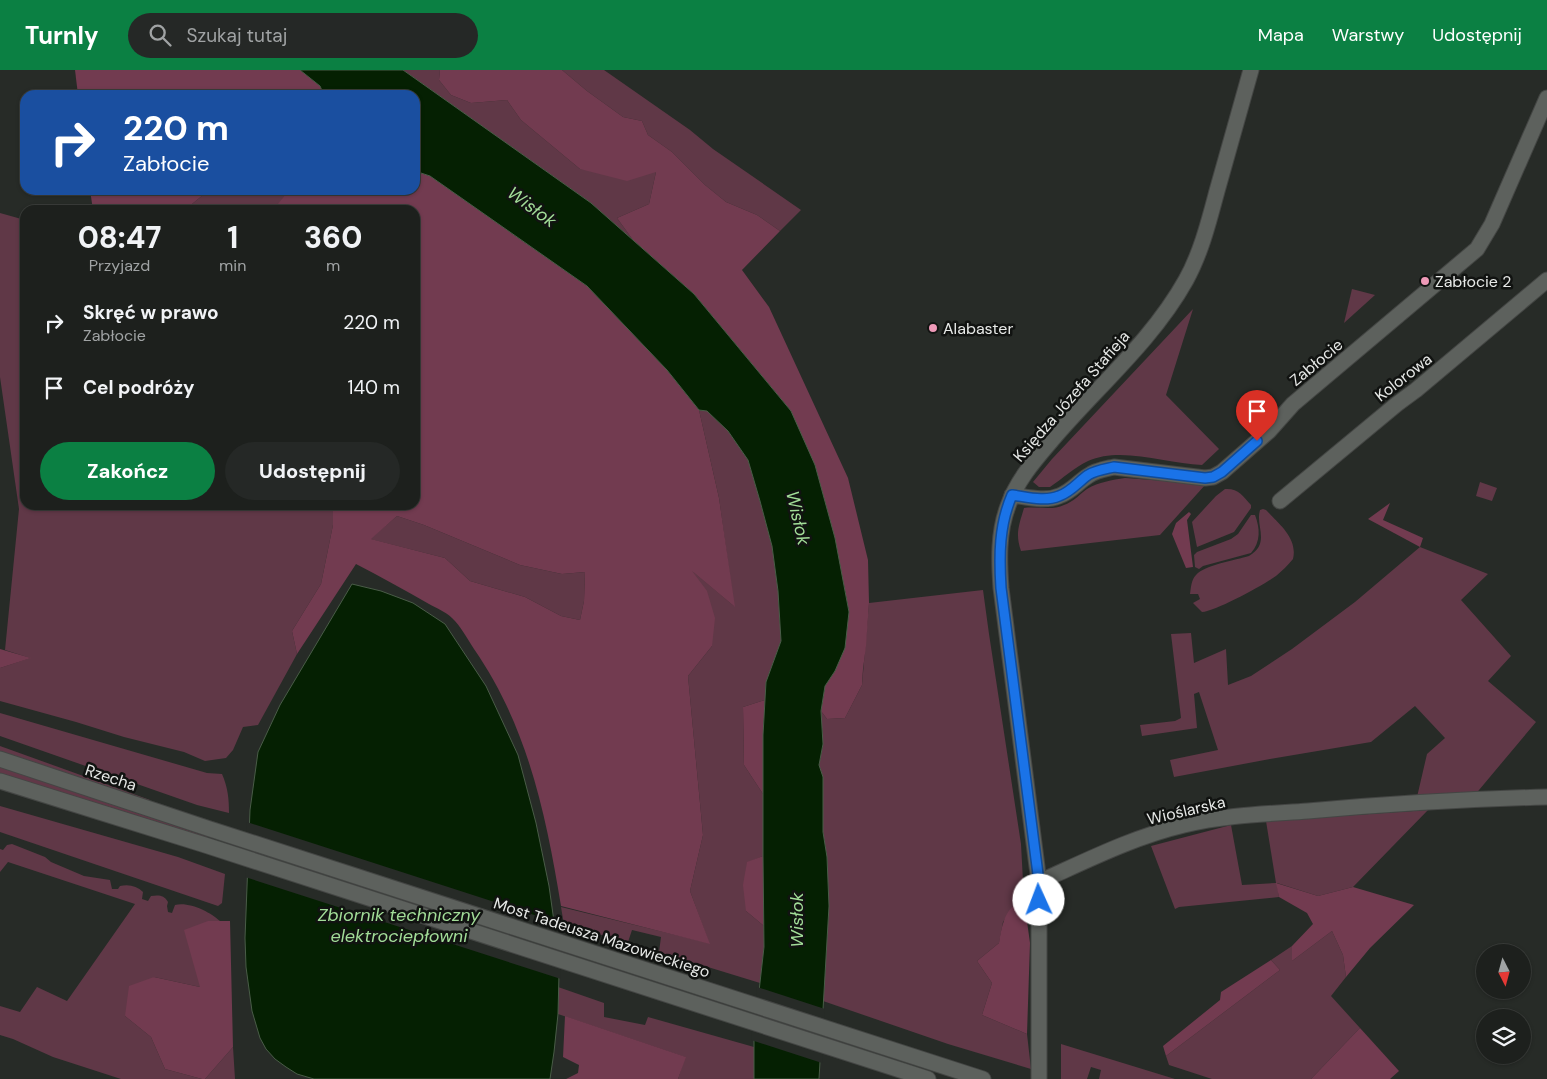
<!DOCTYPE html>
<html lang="pl">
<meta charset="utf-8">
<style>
body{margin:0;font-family:"DM Sans",sans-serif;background:#252826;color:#f1f3f6;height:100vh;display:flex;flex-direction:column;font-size:19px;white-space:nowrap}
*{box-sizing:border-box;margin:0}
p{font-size:16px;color:#a0a3a4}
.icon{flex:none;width:28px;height:28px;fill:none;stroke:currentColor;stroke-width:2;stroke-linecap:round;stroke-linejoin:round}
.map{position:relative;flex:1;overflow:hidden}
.details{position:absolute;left:20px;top:135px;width:400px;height:305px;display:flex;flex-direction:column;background:#1d201d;border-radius:15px;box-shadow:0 1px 4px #0004,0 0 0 1px #3b3e3b}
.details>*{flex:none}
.banner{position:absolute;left:20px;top:20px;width:400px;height:105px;border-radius:15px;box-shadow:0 1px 4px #0004,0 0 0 1px #3b3e3b;background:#1a4fa0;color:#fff;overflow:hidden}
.needle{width:32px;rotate:174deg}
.buttons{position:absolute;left:1476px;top:874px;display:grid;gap:10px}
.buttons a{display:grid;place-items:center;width:55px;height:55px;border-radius:50%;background:#1d201d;box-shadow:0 1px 4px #0004,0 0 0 1px #3b3e3b;font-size:25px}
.pin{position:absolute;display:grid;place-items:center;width:42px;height:42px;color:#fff;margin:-51px -21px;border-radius:50% 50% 50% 0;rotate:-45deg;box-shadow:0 0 5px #0007}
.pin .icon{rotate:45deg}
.me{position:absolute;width:55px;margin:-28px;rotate:358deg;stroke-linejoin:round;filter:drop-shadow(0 0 4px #0008)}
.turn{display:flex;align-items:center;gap:18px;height:105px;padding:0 20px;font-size:22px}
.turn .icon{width:65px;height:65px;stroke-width:2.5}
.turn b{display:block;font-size:35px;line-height:42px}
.eta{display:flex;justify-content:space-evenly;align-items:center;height:85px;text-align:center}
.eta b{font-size:30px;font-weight:800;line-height:35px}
.action{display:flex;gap:10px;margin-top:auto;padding:10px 20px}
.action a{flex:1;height:58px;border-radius:30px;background:#0b8043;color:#fff;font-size:20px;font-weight:800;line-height:58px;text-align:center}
.action a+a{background:#252826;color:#f1f3f6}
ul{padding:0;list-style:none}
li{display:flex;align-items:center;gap:15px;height:65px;padding:0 20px}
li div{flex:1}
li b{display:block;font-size:19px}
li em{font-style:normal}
header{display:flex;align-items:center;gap:30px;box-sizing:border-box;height:70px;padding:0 25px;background:#0b8043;color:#fff}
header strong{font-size:24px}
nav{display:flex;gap:28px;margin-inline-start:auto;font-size:18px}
.search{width:350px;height:45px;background:#252826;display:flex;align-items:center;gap:12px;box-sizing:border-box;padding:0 18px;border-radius:28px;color:#a0a3a4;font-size:19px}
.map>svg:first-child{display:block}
</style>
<header>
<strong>Turnly</strong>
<div class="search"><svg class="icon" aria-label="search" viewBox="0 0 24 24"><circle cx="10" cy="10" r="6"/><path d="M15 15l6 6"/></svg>Szukaj tutaj</div>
<nav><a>Mapa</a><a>Warstwy</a><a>Udostępnij</a></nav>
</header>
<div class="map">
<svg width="1547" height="1009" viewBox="0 0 1547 1009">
<rect width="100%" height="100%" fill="#272b27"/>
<g fill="#603847">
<polygon points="403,0 440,0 439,10 451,25 471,33 507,30 521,50 580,99 656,102 649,134 617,148 633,170 591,133"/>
<polygon points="562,0 604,0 690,60 713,79 801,140 780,161 757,145 726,132 705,115 672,82 648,65 642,51 623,47 587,21"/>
<polygon points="209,120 289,120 277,136 263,140 188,140 192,134"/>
<polygon points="0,143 25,150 25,435 333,435 333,455 321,514 292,561 297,584 258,655 243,657 233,680 226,688 205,691 184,682 124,667 76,652 0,631 0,598 30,588 5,580 19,439 0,307"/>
<polygon points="1352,219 1375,225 1344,253"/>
<path d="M1193,239l-27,86 53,54 -17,16c-35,-1 -80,-19 -114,-4 -13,6 -26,18 -38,26h-11l-6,-5 19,-23z"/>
<polygon points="699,340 707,341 728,361 748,390 760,431 772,476 778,521 781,571 766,612 765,630 743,637 744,695 763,724 763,786 747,793 746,841 764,856 764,877 760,913 659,882 661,867 632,860 628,872 564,855 561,837 709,873 690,821 703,765 688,606 712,576 690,499 734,536 719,428"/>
<path d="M1125,408l81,6 -46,51 -139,16c-6,-17 -2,-26 3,-43 13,-2 28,3 40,-3 9,-3 15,-10 23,-16 12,-7 25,-9 38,-11z"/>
<polygon points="1480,412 1497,418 1492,431 1476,426"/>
<path d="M1225,419c13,-1 18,7 26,16v3l-17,24 -37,15 -5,-25 24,-26z"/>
<path d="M1263,439l3,1c13,14 32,28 27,49 -5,6 -11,12 -17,17 -13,9 -60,35 -74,36l-9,-9 7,-4 -2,-5h-8c1,-6 1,-14 6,-19 8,-10 40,-15 53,-19 22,-13 6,-30 11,-46z"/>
<path d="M1251,445h4c5,13 6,27 -4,38l-48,13 -4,3 -4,-2 -1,-12 3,-3 34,-13 7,-5z"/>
<polygon points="397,446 424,455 520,495 562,504 585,502 584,531 580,550 561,546 525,527 470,511 445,488 370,469"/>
<polygon points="1420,477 1488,504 1461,530 1511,586 1488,611 1536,652 1474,726 1417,727 1427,684 1445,668 1415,636 1371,672 1270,689 1174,707 1170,690 1218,680 1199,622 1194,624 1197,658 1142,666 1140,655 1175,651 1181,648 1171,564 1191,563 1194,593 1226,579 1228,615 1251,606 1292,579 1355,532"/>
<polygon points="983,520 989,564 1021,774 1024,830 1017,832 1003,852 999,873 977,891 992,913 982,945 1027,964 1031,999 948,974 823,931 829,836 827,787 823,762 819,695 823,674 821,641 827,649 845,648 862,615 869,533"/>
<path d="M0,643l207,60 15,1c6,14 7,25 7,39l-32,-8 -197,-69z"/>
<polygon points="0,676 150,730 145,731 0,682"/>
<polygon points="0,696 208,767 207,769 0,705"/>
<polygon points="0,736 178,787 225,804 222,833 218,836 0,762"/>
<polygon points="1428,740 1353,817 1318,826 1277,813 1279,827 1179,837 1175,839 1151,776 1231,755 1242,815 1276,813 1266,751"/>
<path d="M12,774l33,13 6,5 33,14 26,4 2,9h6l2,-3c9,-2 17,0 23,6l-1,7 6,2 3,-5c8,-1 13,-1 17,6l-1,4 1,6 4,1 3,-8c13,-4 36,7 45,16h-12l-8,66 -46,-10 -29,39 26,21 14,32 37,10h-81l-68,-22 -40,-18 -13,-4v-29l20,6 17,-25 30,14 68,-97 -127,-42 -8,10v-23l3,1 4,-5z"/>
<polygon points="1332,861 1343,885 1346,907 1331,926 1360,958 1311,1009 1212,1009 1169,995 1166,986 1280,900 1271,890 1292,876 1292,891"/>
<polygon points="558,917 604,933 604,947 645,955 648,947 754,977 754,1009 678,1009 685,987 558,944"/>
<polygon points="1061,974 1175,1009 1099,1009 1101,1000 1091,997 1087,1009 1061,1009"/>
<polygon points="233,977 235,1009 205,1009"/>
</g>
<g fill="#723b50" fill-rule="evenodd">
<polygon points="75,0 300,0 320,16 324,25 78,25"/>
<polygon points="440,0 562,0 587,21 623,47 642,51 648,65 672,82 705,115 726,132 757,145 780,161 742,200 769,237 848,408 868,490 869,533 866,576 863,599 862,615 845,648 827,649 821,641 825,616 835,601 849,542 844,515 791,341 694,224 633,170 617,148 649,134 656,102 627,111 580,99 521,50 507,30 471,33 451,25 439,10"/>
<path d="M415,101l15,5 157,110 80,84 32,40 20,88 16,109 -43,-36 15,20 8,27 -3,28 -24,30 15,159 -13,56 20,53 -149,-38c-15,-91 -33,-179 -87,-257 -6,-9 -14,-24 -22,-31 -6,-6 -16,-10 -23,-14 -24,-14 -48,-27 -73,-40l-59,90 -5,-23 29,-47 12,-59v-20h82v-295h-152l14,-5 12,-15h126zM397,446l27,9 96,40 42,9 23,-2 -1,29 -4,19 -19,-4 -36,-19 -55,-16 -25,-23 -74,-19z"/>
<polygon points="90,120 209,120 192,134 188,140 93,140"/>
<polygon points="1390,433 1383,450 1423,468 1420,477 1368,449"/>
<polygon points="1189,442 1191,444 1187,450 1193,497 1186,498 1172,464 1176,453"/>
<polygon points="0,579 31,588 0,598"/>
<polygon points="765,630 763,665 763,724 744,695 743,637"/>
<polygon points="763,786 764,856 746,841 743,815 747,792"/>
<polygon points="1276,813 1318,826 1353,817 1414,835 1370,878 1346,907 1343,885 1332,861 1292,891 1292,876 1313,854 1307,843 1279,827"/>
<path d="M1024,830l6,43 -3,91 -45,-19 10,-32 -15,-22 22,-18c3,-18 6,-37 25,-43z"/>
<polygon points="208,851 230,851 233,977 205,1009 202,1009 165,999 151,967 125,946 129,916 154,907 200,917 184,860"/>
<polygon points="1271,890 1280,900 1166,986 1163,976 1220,930 1221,922"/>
<polygon points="565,946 686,987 678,1009 566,1009 578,1003 579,995 563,987"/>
<polygon points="1360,958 1399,1001 1390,1009 1311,1009"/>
</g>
<g fill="#052002" stroke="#495c47">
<polygon points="300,0 403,0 591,133 694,224 791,341 815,395 835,468 849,542 845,578 835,601 825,616 821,641 823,674 819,695 823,707 823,762 827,787 829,836 819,1009 754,1009 754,966 764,877 763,786 763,665 766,612 781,571 778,521 772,476 760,431 748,390 728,361 707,341 699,340 667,300 587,216 430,106 415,101 415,25 324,25 320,16"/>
<polygon points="352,514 381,521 413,533 445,554 486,616 518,685 536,753 549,816 557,873 559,904 558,944 554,982 550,1009 314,1009 297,1004 286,997 275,989 266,979 260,968 252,941 246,897 245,868 250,740 258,682 280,635"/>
</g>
<g fill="#272b27">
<polygon points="247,752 556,852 561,909 245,807"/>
<polygon points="757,917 825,939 822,993 751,970"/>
</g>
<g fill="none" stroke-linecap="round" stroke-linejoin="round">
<defs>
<g id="minor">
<path d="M1012,425c15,2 33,7 47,1 12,-4 19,-14 29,-20 8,-6 17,-7 26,-9l91,11 8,-1 9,-5 47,-41 24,-27 184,-155 15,-25 55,-126"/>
<polyline points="1280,431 1397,334 1416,320 1547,210"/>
<path d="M1039,812c47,-21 94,-45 145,-57 40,-10 82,-11 124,-14 79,-7 159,-12 239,-14"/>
<path d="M1039,1009v-197l-38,-294c-2,-27 -3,-56 7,-82 9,-26 27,-46 44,-66 45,-53 100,-99 134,-160 15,-27 23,-59 31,-89 11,-40 23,-81 34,-121"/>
</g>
<g id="secondary">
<polyline points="0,689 210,759 983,1009"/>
<polyline points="0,711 205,775 928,1009"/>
</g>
</defs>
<use href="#minor" stroke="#444644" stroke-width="17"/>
<use href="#secondary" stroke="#444644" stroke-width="17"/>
<use href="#minor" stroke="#5d615d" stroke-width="15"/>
<use href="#secondary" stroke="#5d615d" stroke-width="15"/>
</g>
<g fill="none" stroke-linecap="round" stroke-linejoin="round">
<defs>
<path id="route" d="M1039,830v-18l-38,-294c-2,-32 -2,-63 11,-93 15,2 33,7 47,1 12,-4 19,-14 29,-21 8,-5 17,-6 26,-8l91,11 8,-1 9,-5 35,-31"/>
</defs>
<use href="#route" stroke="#114b97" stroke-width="12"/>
<use href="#route" stroke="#1a73e8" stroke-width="9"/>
</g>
<g fill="#ef9ab8" stroke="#111311" stroke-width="2">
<circle cx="1425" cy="211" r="5"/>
<circle cx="933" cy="258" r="5"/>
</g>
<g text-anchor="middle" stroke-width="5" stroke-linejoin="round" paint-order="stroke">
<g font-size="16" fill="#e7e9e7" stroke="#111311" text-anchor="start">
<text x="1435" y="217">Zabłocie 2</text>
<text x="943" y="264">Alabaster</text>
</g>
<g font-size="16" fill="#e7e9e7" stroke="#111311">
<text transform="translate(1316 292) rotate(-40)" y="6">Zabłocie</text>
<text transform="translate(1403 307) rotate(-38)" y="6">Kolorowa</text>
<text transform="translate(1071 326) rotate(-49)" y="6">Księdza Józefa Stafieja</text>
<text transform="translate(111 707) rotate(18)" y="6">Rzecha</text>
<text transform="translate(1186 740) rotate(-13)" y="6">Wioślarska</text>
<text transform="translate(602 867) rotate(18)" y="6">Most Tadeusza Mazowieckiego</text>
</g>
<g font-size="18" font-style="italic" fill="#a2dd98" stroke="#111311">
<text transform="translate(532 137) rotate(36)" y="6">Wisłok</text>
<text transform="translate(798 448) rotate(77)" y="6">Wisłok</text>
<text x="399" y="851">Zbiornik techniczny<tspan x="399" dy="21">elektrociepłowni</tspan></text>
<text transform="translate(797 850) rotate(-90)" y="6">Wisłok</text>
</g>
</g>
</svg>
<div class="buttons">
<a><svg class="needle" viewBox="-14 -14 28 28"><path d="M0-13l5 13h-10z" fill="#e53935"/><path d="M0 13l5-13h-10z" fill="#a0a3a4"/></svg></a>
<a><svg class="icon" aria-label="layers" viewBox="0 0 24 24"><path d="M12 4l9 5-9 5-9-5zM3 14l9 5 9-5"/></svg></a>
</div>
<div class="pin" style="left:1257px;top:371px;background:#d93025"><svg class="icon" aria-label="arrive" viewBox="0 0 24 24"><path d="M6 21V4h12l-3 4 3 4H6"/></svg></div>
<svg class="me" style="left:1039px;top:830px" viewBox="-20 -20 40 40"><circle r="19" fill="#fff"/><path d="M0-13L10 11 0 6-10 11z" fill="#1a73e8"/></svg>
<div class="banner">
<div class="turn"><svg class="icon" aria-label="right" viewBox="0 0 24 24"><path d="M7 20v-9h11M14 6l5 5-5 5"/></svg><div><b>220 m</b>Zabłocie</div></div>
</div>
<section class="details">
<div class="eta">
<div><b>08:47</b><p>Przyjazd</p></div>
<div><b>1</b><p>min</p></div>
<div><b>360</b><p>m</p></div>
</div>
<ul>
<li><svg class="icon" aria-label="right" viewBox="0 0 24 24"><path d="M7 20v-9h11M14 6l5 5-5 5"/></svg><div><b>Skręć w prawo</b><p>Zabłocie</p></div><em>220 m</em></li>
<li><svg class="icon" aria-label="arrive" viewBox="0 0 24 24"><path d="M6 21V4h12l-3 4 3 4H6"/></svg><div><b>Cel podróży</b></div><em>140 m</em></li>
</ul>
<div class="action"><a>Zakończ</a><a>Udostępnij</a></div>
</section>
</div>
